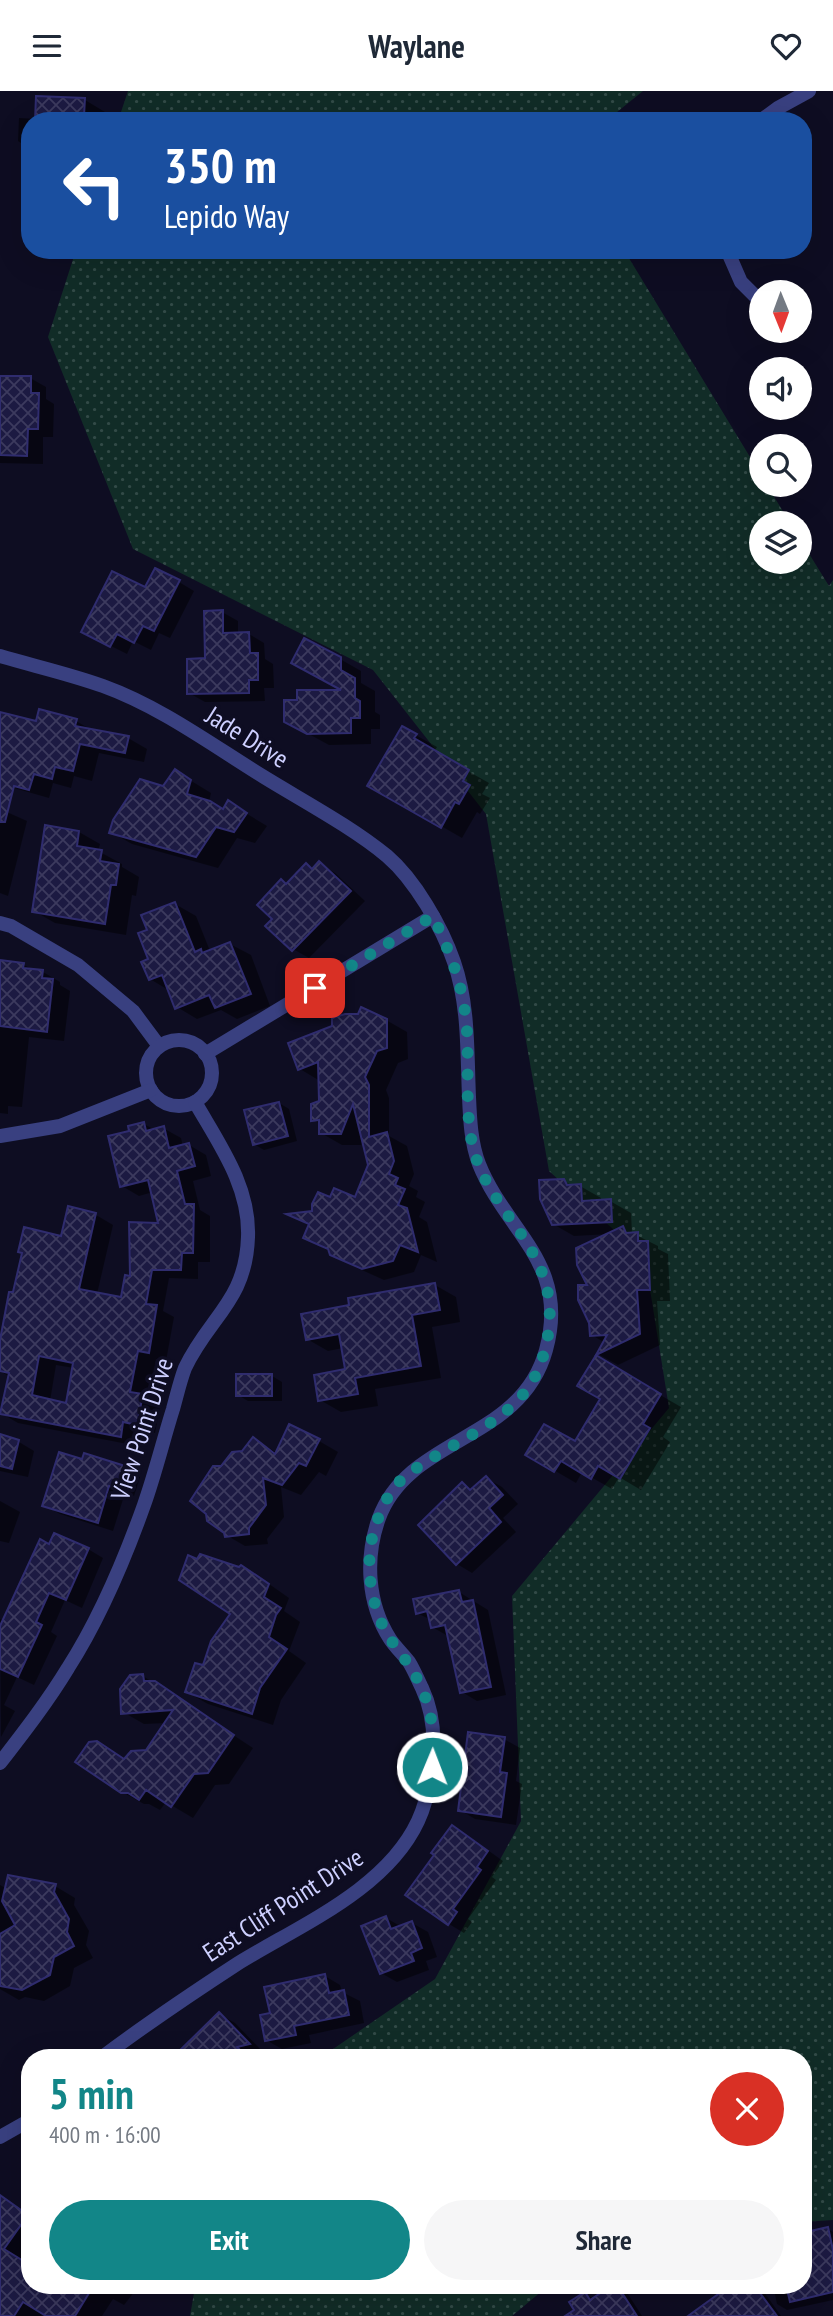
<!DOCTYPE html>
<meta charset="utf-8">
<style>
body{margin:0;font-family:"PT Sans Narrow",sans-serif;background:#f6f6f7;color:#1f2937;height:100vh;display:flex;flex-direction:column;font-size:26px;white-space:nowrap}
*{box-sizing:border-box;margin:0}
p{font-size:23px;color:#747a83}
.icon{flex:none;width:38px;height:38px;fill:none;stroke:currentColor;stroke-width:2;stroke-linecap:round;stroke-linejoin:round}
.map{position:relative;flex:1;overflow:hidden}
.details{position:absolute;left:21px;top:1958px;width:791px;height:245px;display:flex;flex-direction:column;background:#fff;border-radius:28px;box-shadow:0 7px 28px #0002}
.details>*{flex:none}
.banner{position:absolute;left:21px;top:21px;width:791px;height:147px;border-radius:28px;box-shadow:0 7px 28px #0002;background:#1a4fa0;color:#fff;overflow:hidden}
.needle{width:46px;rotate:179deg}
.tools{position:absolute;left:749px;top:189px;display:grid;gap:14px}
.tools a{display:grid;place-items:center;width:63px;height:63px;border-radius:50%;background:#fff;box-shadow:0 7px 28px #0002;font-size:35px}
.pin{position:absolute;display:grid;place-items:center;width:60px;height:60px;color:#fff;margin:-30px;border-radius:14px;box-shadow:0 4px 10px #0006}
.me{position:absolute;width:77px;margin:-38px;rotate:1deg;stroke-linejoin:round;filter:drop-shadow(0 0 5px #0008)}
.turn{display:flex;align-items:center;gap:24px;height:147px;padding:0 28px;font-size:32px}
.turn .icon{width:91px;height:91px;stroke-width:2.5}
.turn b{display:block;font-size:49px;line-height:60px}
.round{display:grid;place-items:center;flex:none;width:74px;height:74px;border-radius:37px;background:#f6f6f7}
.headline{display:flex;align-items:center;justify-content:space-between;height:119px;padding:0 28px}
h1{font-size:42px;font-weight:800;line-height:52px;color:#128688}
.primary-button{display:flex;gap:14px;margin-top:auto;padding:14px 28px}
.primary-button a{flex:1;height:80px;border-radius:42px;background:#128688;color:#fff;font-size:28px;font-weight:800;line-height:80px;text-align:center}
.primary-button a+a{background:#f6f6f7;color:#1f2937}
header{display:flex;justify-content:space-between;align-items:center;height:91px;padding:0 28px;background:#fff;font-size:32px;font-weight:800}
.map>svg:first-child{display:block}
</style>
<header><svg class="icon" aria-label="menu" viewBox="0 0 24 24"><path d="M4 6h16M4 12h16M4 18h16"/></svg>Waylane<svg class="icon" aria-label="heart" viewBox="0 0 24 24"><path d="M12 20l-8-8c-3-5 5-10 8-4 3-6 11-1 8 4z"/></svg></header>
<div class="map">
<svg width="833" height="2225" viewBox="0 0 833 2225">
<defs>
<pattern id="grass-dots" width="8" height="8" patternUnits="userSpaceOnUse" patternTransform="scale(1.75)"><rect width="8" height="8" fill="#112c27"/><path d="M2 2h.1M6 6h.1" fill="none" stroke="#324a47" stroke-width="1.8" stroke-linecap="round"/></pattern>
<pattern id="building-cross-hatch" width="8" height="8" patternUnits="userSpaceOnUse" patternTransform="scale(1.75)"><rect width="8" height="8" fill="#1c1a42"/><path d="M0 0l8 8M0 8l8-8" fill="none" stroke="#3c3a5e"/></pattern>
</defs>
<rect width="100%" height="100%" fill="#0e0d22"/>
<g fill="url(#grass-dots)">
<polygon points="128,0 643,0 606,30 118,30"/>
<polygon points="76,159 624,159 761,384 761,394 767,394 790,432 761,432 761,471 800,471 800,448 829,495 833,489 833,2129 803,2131 803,1967 320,1967 435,1888 521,1730 512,1505 669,1317 645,1167 549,1080 486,723 373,579 133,458 48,246"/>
<polygon points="190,2195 548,2195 512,2225 190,2225 194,2202"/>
</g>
<g fill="#0007" fill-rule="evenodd">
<polygon points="85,9 105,21 105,30 30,30 30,114 22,110 24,54 18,50 19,27 37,28"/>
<polygon points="0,286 30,287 46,296 46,308 54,313 53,346 43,346 43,373 0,372"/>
<polygon points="179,491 194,500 170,547 159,542 151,559 133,550 127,563 99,549 146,499"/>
<polygon points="222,521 238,530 238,543 249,543 264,552 265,568 273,573 274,597 264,597 265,610 205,611 189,602 207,569"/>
<polygon points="340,568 361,580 361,592 375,600 375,621 380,624 380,638 371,638 371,653 329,654 307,642 299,611 346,601 313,583"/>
<polygon points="0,624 37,632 76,630 95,641 128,647 147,658 144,671 99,662 92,690 74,685 71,697 53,692 49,707 0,693"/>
<polygon points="403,637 437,656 434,661 489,692 482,703 490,707 480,723 477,721 462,747 370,694"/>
<polygon points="175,680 211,702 209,711 224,720 229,712 267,735 255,752 237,747 218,777 132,753 111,741 164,697"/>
<polygon points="0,718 27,730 8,805 0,802"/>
<polygon points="79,741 100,753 98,760 122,773 122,776 139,786 136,805 132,804 126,844 55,832 34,820"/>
<polygon points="320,773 335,782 365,810 309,867 293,858 274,828 287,794 306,774 314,779"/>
<polygon points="175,813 196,825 210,860 230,853 251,864 270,915 237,928 221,919 197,928 177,916 170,900 150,888 150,840"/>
<polygon points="24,874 35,880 43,881 60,891 60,894 70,900 64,950 29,946 22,1016 8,1015 8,1023 0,1022 0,876"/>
<polygon points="386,929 407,941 408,968 398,972 386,999 389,1007 389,1045 407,1055 414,1083 409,1095 418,1100 416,1106 425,1111 419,1126 427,1131 437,1171 421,1164 414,1181 384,1189 353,1175 305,1146 310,1135 292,1124 314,1121 331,1109 356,1108 370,1074 364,1048 361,1054 342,1054 321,1042 321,1033 313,1029 321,1011 320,990 300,978"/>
<polygon points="279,1012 289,1018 297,1050 264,1059 254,1053"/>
<path d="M144,1033l11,6 8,-2 18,10 2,9 6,-2 17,10 5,21 -18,5 7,29 10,6v46h-12v17l-29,-1 -6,33 11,6 -8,44 -10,-2 -8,40 12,7 -5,27 -14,-2 -3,15 -120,-23 -17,-10 9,-36 -10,-6v-22l14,-55 49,-56 6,-29 27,6 17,10 -16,69 25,5 39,-75 -8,-32 -14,4 -17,-10 9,-54zM56,1274l18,3 -7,37 -17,-4z"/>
<polygon points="564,1090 573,1095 580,1095 601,1107 601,1111 610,1110 631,1122 632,1142 658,1155 658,1158 668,1163 670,1210 657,1210 660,1254 618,1274 598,1263 605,1252 592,1244 589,1195 610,1143 574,1145 553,1133"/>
<polygon points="435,1194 456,1206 460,1231 432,1236 441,1287 375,1298 378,1315 341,1321 320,1309 347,1280 343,1257 328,1260 307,1248 351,1216"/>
<polygon points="596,1267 681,1316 663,1346 670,1351 641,1399 619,1386 612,1398 582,1381 576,1392 528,1364 582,1356 602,1308"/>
<polygon points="272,1285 282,1291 282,1310 248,1310 238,1304"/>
<polygon points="0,1345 19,1351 34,1360 28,1386 0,1380"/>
<polygon points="254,1348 277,1362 319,1350 338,1361 326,1385 319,1381 301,1404 281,1396 284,1426 267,1448 268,1453 245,1455 226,1444 222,1376 243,1362"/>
<polygon points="83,1371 124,1377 140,1386 134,1405 125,1402 113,1440 60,1423 44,1414"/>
<polygon points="486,1387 502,1396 518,1413 503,1427 516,1441 472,1482 457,1473 463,1394 473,1399"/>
<polygon points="0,1410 20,1421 9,1452 0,1450"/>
<polygon points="50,1455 88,1458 103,1467 82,1517 65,1509 51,1541 57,1545 34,1594 17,1586 4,1614 15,1620 1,1646 0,1528 4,1530"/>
<polygon points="262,1488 289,1507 284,1520 300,1531 289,1560 306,1572 281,1609 273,1634 208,1613 187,1601"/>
<polygon points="459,1501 488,1519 506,1604 477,1610 462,1601 448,1545 432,1536 431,1529 417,1522"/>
<polygon points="143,1585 253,1657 229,1693 215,1694 193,1727 166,1711 160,1719 149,1713 144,1713 122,1701 97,1652 126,1669 147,1660 166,1632 144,1633 123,1621"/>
<polygon points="504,1648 520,1657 516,1690 522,1693 516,1734 475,1728 460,1719"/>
<polygon points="468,1745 503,1770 492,1786 496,1789 468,1828 472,1831 464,1842 449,1833"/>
<polygon points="0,1794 7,1798 55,1795 75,1807 74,1814 89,1840 86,1854 93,1867 74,1877 70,1895 44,1910 25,1906 19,1909 0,1898"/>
<polygon points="386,1827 402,1836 412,1832 428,1841 437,1866 426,1870 429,1879 397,1891 381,1882"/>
<polygon points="325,1885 340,1894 342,1901 360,1910 364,1932 309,1944 311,1952 282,1958 266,1949 272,1923"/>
<polygon points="219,1923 235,1932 264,1962 250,1965 253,1967 175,1967"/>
<polygon points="0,2106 30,2125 30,2161 23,2170 30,2194 139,2195 124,2214 113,2208 102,2225 49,2225 44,2222 41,2225 0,2225"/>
<polygon points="828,2138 833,2141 833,2209 787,2219 777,2213 773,2194 803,2194 811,2153"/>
<polygon points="616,2194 626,2200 642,2225 581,2225 585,2203 594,2208"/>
<polygon points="723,2194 759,2194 781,2225 692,2225 723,2201"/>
</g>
<g fill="url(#building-cross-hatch)" stroke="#2f2c6e" stroke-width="2" fill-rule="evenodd">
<polygon points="36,5 85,7 84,25 75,25 75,30 35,30"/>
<polygon points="0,285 31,285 31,302 39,302 38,338 28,338 27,365 0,364"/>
<polygon points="155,477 180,489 154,540 143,535 134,552 117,543 110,556 81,541 112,480 145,496"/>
<polygon points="223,519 223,542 249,541 250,562 258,562 258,589 249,589 249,602 187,603 187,568 205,567 204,520"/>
<polygon points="304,547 341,566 341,579 355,587 355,607 360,610 360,627 351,627 351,642 307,643 284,631 284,609 297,609 297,599 341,599 291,572"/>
<polygon points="39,618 77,628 75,635 129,645 125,662 80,653 73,680 55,676 52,688 34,683 29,699 14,695 5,731 0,731 0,621 36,630"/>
<polygon points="402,635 417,643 414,647 469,679 463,690 470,694 459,713 455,711 441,737 367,695"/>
<polygon points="175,678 191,689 187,703 210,710 223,718 228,709 247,722 234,741 216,736 196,766 109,742 113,729 140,688 163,695"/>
<polygon points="45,734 79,740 77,755 102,759 100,770 119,773 116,794 111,794 105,833 32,821"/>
<polygon points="319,770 351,800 292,860 265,835 272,828 257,814 281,788 286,793 306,772 312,778"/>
<polygon points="175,811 195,861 201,858 202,862 230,851 251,903 215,917 209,904 175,918 162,884 149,889 141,871 148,868 138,842 147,839 141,824"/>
<polygon points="0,869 24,872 23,877 43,879 42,887 53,888 47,941 0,935"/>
<polygon points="361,916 387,928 387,957 377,960 365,986 369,994 369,1046 387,1041 394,1070 389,1083 398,1087 395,1094 405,1098 398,1114 407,1117 418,1161 400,1154 393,1170 362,1178 330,1164 328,1158 303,1147 309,1133 286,1123 312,1120 312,1113 318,1101 330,1106 334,1097 355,1106 368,1074 353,1013 341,1043 319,1043 319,1029 311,1030 311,1013 319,1010 318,971 298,979 288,952 332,935 332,927 345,923 358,923"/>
<polygon points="279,1011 288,1045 253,1054 244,1019"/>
<path d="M144,1031l2,9 18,-5 5,22 20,-5 6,23 -18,5 8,33h9l-1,49h-11l-1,17h-29l-6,34 11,1 -8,48 -11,-2 -8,41 13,2 -6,31 -14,-3 -2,15 -121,-23 9,-41 -9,-2v-31l9,-48h4l9,-39 -4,-1 6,-25 37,9 7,-30 28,7 -17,76 42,8 4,-22 5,1 -1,-54 29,1 -10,-43 -28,7 -12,-51 21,-5 -1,-5zM39,1265l34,7 -7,40 -34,-8z"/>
<polygon points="564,1088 567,1094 581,1093 582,1110 611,1108 612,1131 552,1134 540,1108 539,1089"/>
<polygon points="623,1135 626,1142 638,1141 638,1150 648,1150 650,1199 637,1199 640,1243 596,1264 607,1244 590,1245 589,1232 578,1209 578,1194 587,1194 577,1174 576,1157"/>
<polygon points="435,1192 440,1219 412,1224 421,1275 355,1287 358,1303 318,1310 314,1284 345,1278 339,1243 306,1249 301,1223 349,1214 348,1207"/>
<polygon points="596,1264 661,1303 643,1333 650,1337 620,1388 598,1375 591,1388 561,1370 554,1381 525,1364 544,1333 575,1350 600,1308 577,1295"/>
<rect x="236" y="1283" width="36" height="22"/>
<polygon points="289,1333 320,1348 306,1375 299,1372 282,1394 263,1387 266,1414 249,1437 249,1443 225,1446 224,1442 207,1430 206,1423 190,1410 213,1375 221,1375 232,1361 242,1360 253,1346 275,1363"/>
<polygon points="0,1343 19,1349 12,1378 0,1375"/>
<polygon points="59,1361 82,1368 84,1362 125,1375 118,1397 109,1395 98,1432 42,1415"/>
<polygon points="486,1385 503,1404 489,1417 501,1431 456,1474 418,1434 462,1391 470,1399"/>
<polygon points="54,1442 89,1457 66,1509 49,1502 36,1531 42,1534 18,1586 0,1578 0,1535 40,1448 49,1453"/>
<polygon points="200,1463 239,1476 241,1474 269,1493 264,1506 281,1517 276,1524 269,1546 287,1558 260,1597 252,1623 185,1601 195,1572 203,1574 211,1550 230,1523 179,1489 188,1464 197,1468"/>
<polygon points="459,1499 462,1511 473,1509 491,1596 460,1602 445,1534 431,1537 427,1520 416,1523 413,1508"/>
<polygon points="143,1583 144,1590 155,1590 234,1644 208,1682 194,1683 171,1716 146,1699 139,1709 128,1702 121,1702 75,1671 89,1651 97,1650 124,1668 131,1660 146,1659 173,1619 121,1623 120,1598 130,1584"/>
<polygon points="468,1641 505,1646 500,1681 507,1682 501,1726 458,1720"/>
<polygon points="452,1734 488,1760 477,1776 481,1779 453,1818 457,1821 448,1834 405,1804 434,1764 431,1762"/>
<polygon points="8,1784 56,1793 54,1801 69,1828 67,1841 74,1855 54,1866 50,1884 22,1899 0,1895 0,1843 15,1834 2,1810"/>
<polygon points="386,1825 391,1838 412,1830 422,1857 411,1862 414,1870 380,1883 361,1835"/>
<polygon points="325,1883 329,1902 344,1899 349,1924 294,1935 296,1944 265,1950 260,1924 270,1922 264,1896"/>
<polygon points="219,1921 250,1953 237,1956 248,1967 172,1967"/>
<polygon points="0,2104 28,2124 4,2158 30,2174 30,2194 94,2194 75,2225 46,2225 23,2211 14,2225 0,2225"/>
<polygon points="828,2136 833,2159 833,2201 790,2211 786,2194 803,2194 803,2153 809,2152 806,2141"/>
<polygon points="612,2194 617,2194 637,2225 565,2225 574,2219 569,2211 585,2201 590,2209"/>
<polygon points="716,2194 754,2194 777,2225 688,2225 721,2201"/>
</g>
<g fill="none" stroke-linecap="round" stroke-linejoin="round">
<g stroke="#394080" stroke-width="14">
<polyline points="760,30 778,17 809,0"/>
<polyline points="727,159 741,191 761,211"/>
<path d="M0,565c34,10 70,18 103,30 58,21 109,59 161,91 39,24 88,50 123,79 28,24 55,71 67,106 15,43 13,91 15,135 1,23 2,46 10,67 27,68 91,99 67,186 -25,92 -137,86 -167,168 -14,39 -12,85 11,121 6,9 13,15 19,23 5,8 9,18 13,26 11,23 13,52 10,77 -2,19 -6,39 -14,56 -32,69 -120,105 -181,143 -46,30 -92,61 -136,94"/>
<polyline points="0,832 11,835 78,874 133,920 159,955"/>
<circle cx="179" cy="982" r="33"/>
<polyline points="205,963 433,825"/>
<polyline points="0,1045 60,1035 151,999"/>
<path d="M0,1672c24,-31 48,-62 68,-95 32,-50 56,-107 76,-163 11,-31 19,-64 29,-96 4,-14 7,-28 12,-41 24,-51 61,-67 63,-131 2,-51 -29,-93 -53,-135"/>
<polyline points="0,2046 30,2029"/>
</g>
</g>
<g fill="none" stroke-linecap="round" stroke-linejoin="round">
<path stroke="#128688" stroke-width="12" stroke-dasharray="0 21.6" d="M315,897l118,-72c19,41 31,71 34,116 2,36 -2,76 5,111 15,73 90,105 76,192 -3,17 -8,35 -18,50 -23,34 -62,51 -96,72 -13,8 -28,17 -38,28 -12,15 -22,40 -25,59 -5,30 2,70 20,96 13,18 25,33 33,54 9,22 11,49 8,73"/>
</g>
<g text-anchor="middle" stroke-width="7" stroke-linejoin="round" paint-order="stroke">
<g font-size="26" fill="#ced0ff" stroke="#0e0d22">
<text transform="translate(247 646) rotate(32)" y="9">Jade Drive</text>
<text transform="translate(142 1338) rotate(-72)" y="9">View Point Drive</text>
<text transform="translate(283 1814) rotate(-33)" y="9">East Cliff Point Drive</text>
</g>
</g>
</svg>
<div class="tools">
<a><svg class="needle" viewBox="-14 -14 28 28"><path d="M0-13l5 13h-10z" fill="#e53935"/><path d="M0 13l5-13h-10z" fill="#747a83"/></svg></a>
<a><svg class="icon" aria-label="sound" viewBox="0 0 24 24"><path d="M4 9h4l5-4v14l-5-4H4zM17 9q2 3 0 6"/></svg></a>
<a><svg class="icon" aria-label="search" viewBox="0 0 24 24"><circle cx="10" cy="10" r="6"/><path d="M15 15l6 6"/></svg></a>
<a><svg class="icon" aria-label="layers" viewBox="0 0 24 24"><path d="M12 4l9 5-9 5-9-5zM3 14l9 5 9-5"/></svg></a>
</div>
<div class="pin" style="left:315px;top:897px;background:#d93025"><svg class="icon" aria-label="arrive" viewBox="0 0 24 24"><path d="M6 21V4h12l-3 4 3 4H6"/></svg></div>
<svg class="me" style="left:432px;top:1676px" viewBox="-20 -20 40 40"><circle r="17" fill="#128688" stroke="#fff" stroke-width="3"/><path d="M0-11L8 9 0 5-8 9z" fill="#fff"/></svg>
<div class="banner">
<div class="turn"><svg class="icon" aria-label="left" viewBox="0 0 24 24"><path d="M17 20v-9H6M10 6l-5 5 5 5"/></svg><div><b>350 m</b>Lepido Way</div></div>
</div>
<section class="details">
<div class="headline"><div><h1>5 min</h1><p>400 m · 16:00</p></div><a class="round" style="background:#d93025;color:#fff"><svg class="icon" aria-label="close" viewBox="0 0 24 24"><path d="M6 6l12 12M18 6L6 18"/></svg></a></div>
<div class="primary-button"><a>Exit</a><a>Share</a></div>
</section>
</div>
